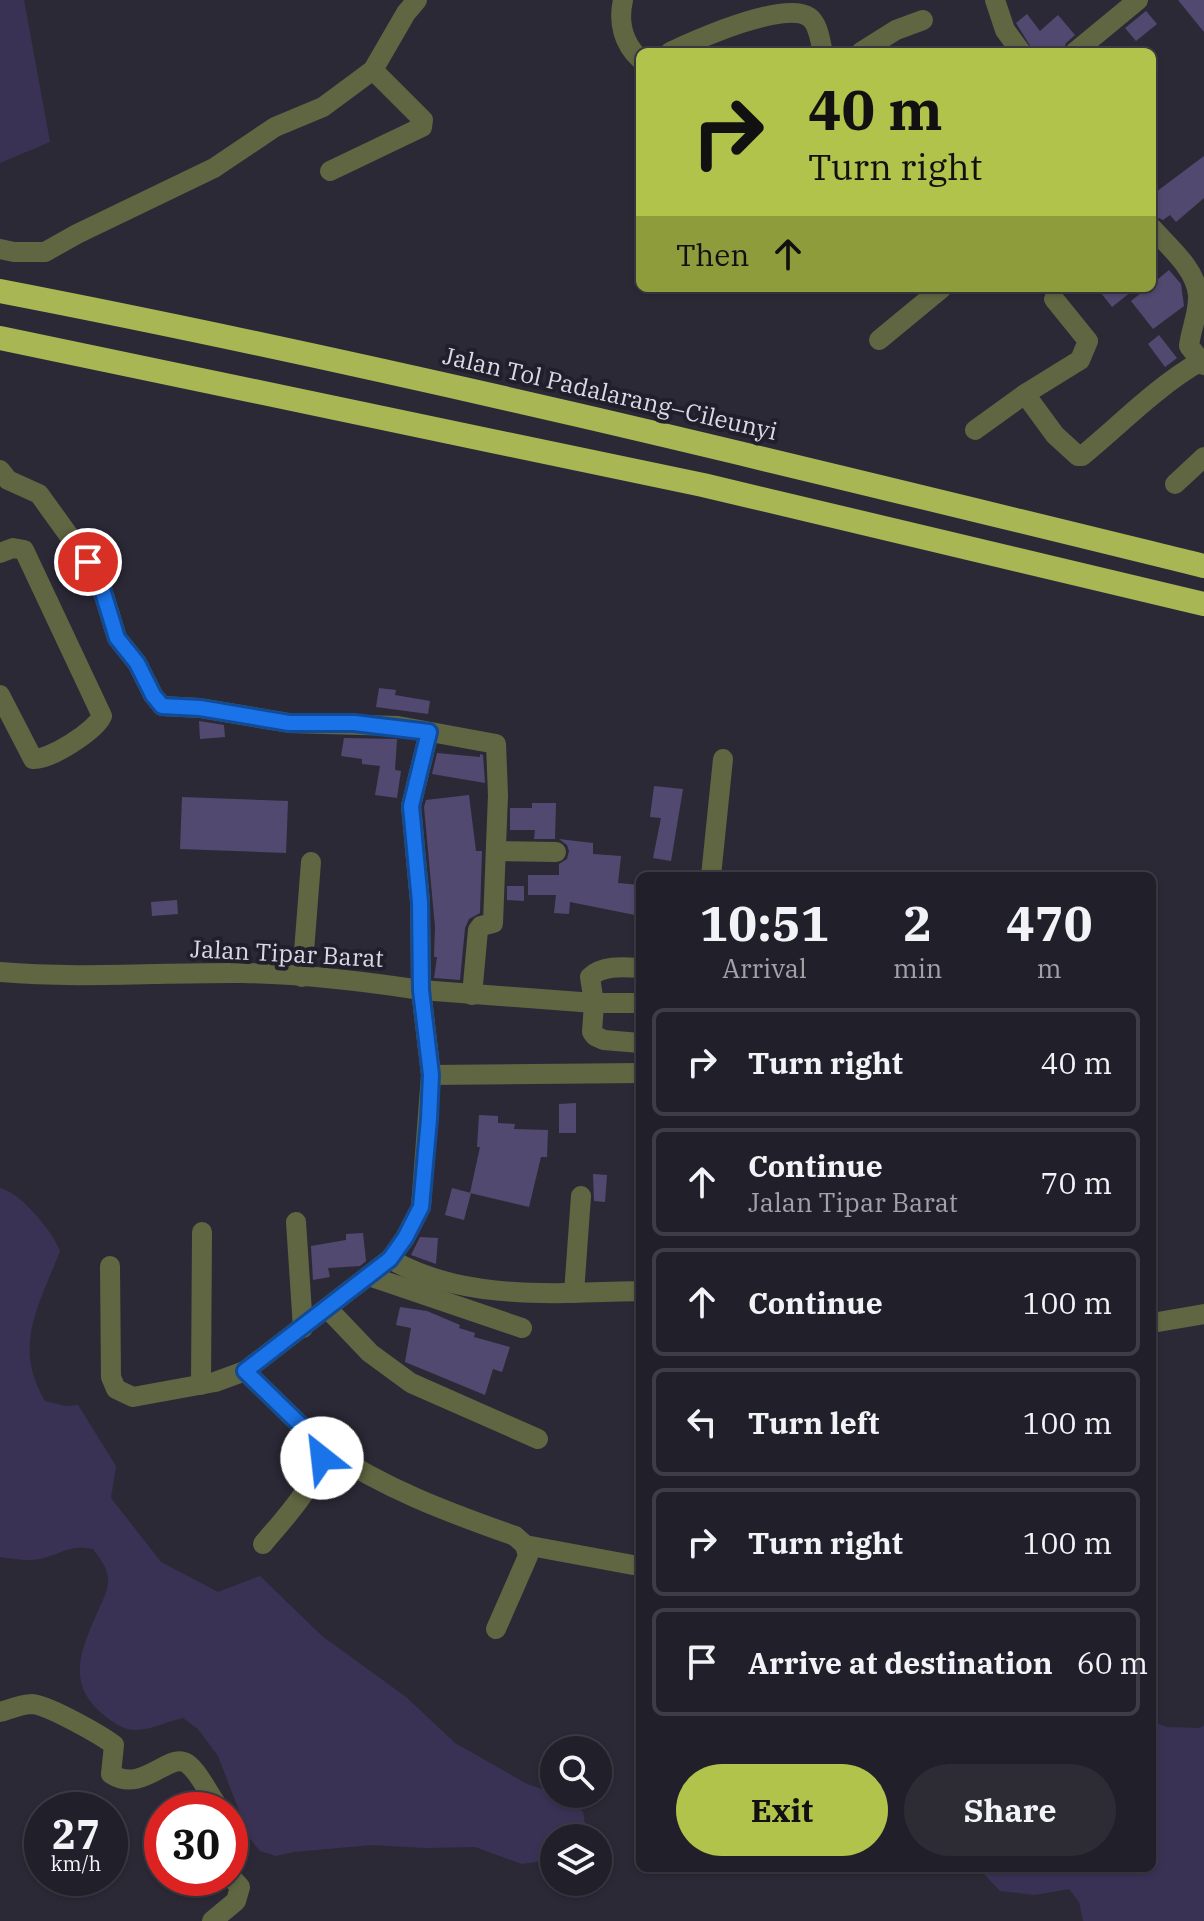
<!DOCTYPE html>
<meta charset="utf-8">
<style>
body{margin:0;font-family:"IBM Plex Serif",serif;background:#2d2c35;color:#f1f3f6;height:100vh;display:flex;flex-direction:column;font-size:30px;white-space:nowrap}
*{box-sizing:border-box;margin:0}
p{font-size:26px;color:#a2a2a8}
.icon{flex:none;width:44px;height:44px;fill:none;stroke:currentColor;stroke-width:2;stroke-linecap:round;stroke-linejoin:round}
.map{position:relative;flex:1;overflow:hidden}
.details{position:absolute;left:636px;top:872px;width:520px;height:1000px;display:flex;flex-direction:column;background:#211f29;border-radius:12px;box-shadow:0 2px 6px #0004,0 0 0 2px #3e3d46}
.details>*{flex:none}
.guide{position:absolute;left:636px;top:48px;width:520px;height:244px;border-radius:12px;box-shadow:0 2px 6px #0004,0 0 0 2px #3e3d46;background:#b2c34b;color:#111;overflow:hidden}
.buttons{position:absolute;left:540px;top:1736px;display:grid;gap:16px}
.buttons a{display:grid;place-items:center;width:72px;height:72px;border-radius:50%;background:#211f29;box-shadow:0 2px 6px #0004,0 0 0 2px #3e3d46;font-size:40px}
.speed{position:absolute;left:24px;top:1792px;display:flex;gap:16px;font-size:40px;font-weight:700;text-align:center}
.speed>*{display:grid;place-content:center;width:104px;height:104px;border-radius:50%;background:#211f29;box-shadow:0 2px 6px #0004,0 0 0 2px #3e3d46;line-height:1}
.speed small{font-size:20px;font-weight:400}
.speed .limit{border:12px solid #d22;background:#fff;color:#111}
.pin{position:absolute;display:grid;place-items:center;width:68px;height:68px;color:#fff;margin:-34px;border:4px solid #fff;border-radius:50%;box-shadow:0 2px 8px #0007}
.me{position:absolute;width:88px;margin:-44px;rotate:331deg;stroke-linejoin:round;filter:drop-shadow(0 0 6px #0008)}
.turn{display:flex;align-items:center;gap:28px;height:168px;padding:0 40px;font-size:36px}
.turn .icon{width:104px;height:104px;stroke-width:2.5}
.turn b{display:block;font-size:56px;line-height:68px}
.then{display:flex;align-items:center;height:76px;padding:0 40px;background:#0003;gap:16px;font-size:30px}
.eta{display:flex;justify-content:space-evenly;align-items:center;height:136px;text-align:center}
.eta b{font-size:48px;font-weight:700;line-height:56px}
.primary-button{display:flex;gap:16px;margin-top:auto;padding:16px 40px}
.primary-button a{flex:1;height:92px;border-radius:48px;background:#b2c34b;color:#111;font-size:32px;font-weight:700;line-height:92px;text-align:center}
.primary-button a+a{background:#2d2c35;color:#f1f3f6}
ul{padding:0;list-style:none}
li{display:flex;align-items:center;gap:24px;height:108px;margin:0 16px 12px;padding:0 24px;border:4px solid #3e3d46;border-radius:12px}
li div{flex:1}
li b{display:block;font-size:30px}
li em{font-style:normal}
.map>svg:first-child{display:block}
</style>
<div class="map">
<svg width="1204" height="1921" viewBox="0 0 1204 1921">
<rect width="100%" height="100%" fill="#2c2937"/>
<g fill="#3a3254">
<polygon points="0,0 24,0 50,142 0,163"/>
<path d="M0,1188c20,4 53,44 60,63 -21,55 -48,94 -15,150l20,5 13,-1 38,61 -5,32 50,64 57,30 42,-16 62,60 84,61 49,46 72,41 46,15 10,13 4,26h-33v21l-32,5 -47,-17 -50,1 -53,-3 -78,7 -18,4 -16,-5 -10,-12 -32,-83 -20,-27 -15,-11c-16,3 -31,12 -47,12 -13,0 -22,-7 -32,-15 -39,-31 -23,-65 -6,-104 5,-11 12,-24 10,-35 -2,-10 -9,-19 -15,-27 -25,-4 -26,3 -49,9 -14,4 -29,1 -44,-1z"/>
<polygon points="1152,1721 1166,1727 1200,1728 1204,1725 1204,1921 1083,1921 1079,1902 1069,1889 1035,1895 1000,1891 983,1873 988,1868 1152,1868"/>
</g>
<g fill="#524970">
<polygon points="1178,0 1204,0 1204,32"/>
<polygon points="1146,11 1157,24 1136,41 1125,28"/>
<polygon points="1027,14 1040,31 1058,15 1075,35 1066,43 1062,52 1058,52 1053,46 1046,52 1034,52 1016,23"/>
<polygon points="1204,156 1204,198 1176,222 1170,215 1163,220 1152,215 1152,195"/>
<polygon points="1169,270 1181,284 1184,306 1153,329 1131,301 1147,288 1152,288 1152,284"/>
<polygon points="1097,288 1136,288 1112,307"/>
<polygon points="1159,335 1177,358 1165,367 1148,344"/>
<polygon points="379,688 396,690 395,695 430,701 428,714 376,707"/>
<polygon points="199,721 224,725 225,737 200,739"/>
<polygon points="344,738 397,739 395,770 401,771 397,798 375,795 380,766 362,764 362,759 341,756"/>
<polygon points="437,753 480,757 480,754 483,755 485,783 432,774"/>
<polygon points="654,786 683,789 671,861 653,858 661,818 650,817"/>
<polygon points="469,795 476,851 482,851 480,913 469,919 465,928 460,980 434,978 437,957 434,957 435,927 424,807 426,800"/>
<polygon points="182,797 288,801 286,853 180,849"/>
<polygon points="532,803 556,803 555,839 534,839 535,830 510,830 510,808 532,808"/>
<polygon points="559,839 593,843 593,854 621,856 618,883 640,885 640,916 570,902 569,914 554,913 556,895 528,895 528,875 559,875 559,864 567,859 569,851 567,845"/>
<polygon points="507,886 524,886 524,901 507,900"/>
<polygon points="177,900 178,914 152,916 151,902"/>
<polygon points="576,1103 576,1133 559,1133 559,1104"/>
<polygon points="479,1115 498,1116 498,1123 515,1124 514,1129 548,1130 547,1157 541,1157 529,1207 470,1193 480,1147 477,1147"/>
<polygon points="593,1174 607,1175 605,1202 594,1201"/>
<polygon points="452,1188 471,1193 464,1220 445,1215"/>
<polygon points="363,1233 366,1261 360,1266 328,1268 330,1277 313,1280 311,1246 346,1240 346,1234"/>
<polygon points="420,1237 438,1238 436,1264 411,1255"/>
<polygon points="400,1307 427,1311 460,1325 459,1328 475,1333 474,1337 510,1347 502,1372 493,1369 485,1395 405,1362 411,1328 396,1325"/>
</g>
<g fill="none" stroke-linecap="round" stroke-linejoin="round">
<g stroke="#606641" stroke-width="20">
<path d="M623,0c-5,22 0,43 17,59"/>
<polyline points="995,0 1005,30 1021,52"/>
<path d="M670,52c26,-12 114,-52 139,-35 10,7 11,25 14,35"/>
<polyline points="861,52 896,30 923,20"/>
<polyline points="1075,52 1138,0"/>
<polyline points="330,171 422,127 423,120 373,70"/>
<path d="M1152,228c17,19 44,41 46,67 1,17 -7,34 -9,51l15,19"/>
<polyline points="0,249 14,252 45,252 77,234 214,168 275,127 323,107 373,70 406,13 417,0"/>
<path d="M1054,299l34,42 -8,19 -55,34 30,41 23,21h4c39,-32 74,-69 119,-95"/>
<polyline points="879,340 942,288"/>
<polyline points="975,430 1025,394"/>
<polyline points="0,470 8,480 39,494 88,562 102,589 117,638 137,663 153,695 162,706 200,708 289,723 398,726 496,744 498,795 493,923 481,926 478,930 472,995"/>
<polyline points="1175,484 1204,457"/>
<path d="M0,553l13,-5 11,2 78,166c-7,15 -52,44 -69,43l-33,-64"/>
<polyline points="429,732 411,806 420,902 421,990 594,1003 640,1003"/>
<polyline points="496,851 556,852"/>
<polyline points="711,876 723,759"/>
<path d="M640,968c-17,-1 -37,-3 -50,9l4,26 -2,29 3,4 9,4 36,3"/>
<path d="M0,972c81,7 163,0 244,1 59,1 118,8 177,17l10,85 -10,132 -16,31 -15,21 -145,112 -30,11 -82,15 -17,-8 -5,-12 -1,-111"/>
<polyline points="302,977 311,862"/>
<polyline points="431,1075 640,1073"/>
<polyline points="296,1222 303,1328"/>
<path d="M390,1259c74,43 168,34 250,32"/>
<polyline points="369,1276 522,1328"/>
<polyline points="574,1293 581,1196"/>
<polyline points="328,1309 370,1353 411,1383 538,1439"/>
<polyline points="1152,1323 1204,1314"/>
<path d="M245,1371l79,77c-9,39 -36,66 -61,96"/>
<polyline points="201,1385 202,1232"/>
<path d="M324,1448c61,41 123,64 191,88l10,9 3,11 -32,73"/>
<polyline points="525,1545 633,1565"/>
<path d="M0,1712c10,-3 22,-8 32,-8 16,1 69,31 82,41l-3,29c33,21 60,-26 78,-9 11,9 18,26 26,37l-8,8"/>
<polyline points="212,1921 236,1901 240,1887 230,1876"/>
</g>
<g stroke="#a8b754" stroke-width="24">
<path d="M0,291c404,78 804,177 1204,275"/>
<polyline points="0,338 703,485 1204,604"/>
</g>
</g>
<g fill="none" stroke-linecap="round" stroke-linejoin="round">
<defs>
<polyline id="route" points="88,562 102,589 117,638 137,663 153,695 162,706 200,708 289,723 354,723 429,732 411,806 420,902 421,990 431,1075 429,1119 421,1207 405,1238 390,1259 245,1371 324,1448 322,1458"/>
</defs>
<use href="#route" stroke="#114b97" stroke-width="20"/>
<use href="#route" stroke="#1a73e8" stroke-width="14"/>
</g>
<g text-anchor="middle" stroke-width="8" stroke-linejoin="round" paint-order="stroke">
<g font-size="24" fill="#dbd9e3" stroke="#221f2d">
<text transform="translate(610 394) rotate(13)" y="8">Jalan Tol Padalarang–Cileunyi</text>
<text transform="translate(287 954) rotate(3)" y="8">Jalan Tipar Barat</text>
</g>
</g>
</svg>
<div class="buttons">
<a><svg class="icon" aria-label="search" viewBox="0 0 24 24"><circle cx="10" cy="10" r="6"/><path d="M15 15l6 6"/></svg></a>
<a><svg class="icon" aria-label="layers" viewBox="0 0 24 24"><path d="M12 4l9 5-9 5-9-5zM3 14l9 5 9-5"/></svg></a>
</div>
<div class="speed"><div>27<small>km/h</small></div><div class="limit">30</div></div>
<div class="pin" style="left:88px;top:562px;background:#d93025"><svg class="icon" aria-label="arrive" viewBox="0 0 24 24"><path d="M6 21V4h12l-3 4 3 4H6"/></svg></div>
<svg class="me" style="left:322px;top:1458px" viewBox="-20 -20 40 40"><circle r="19" fill="#fff"/><path d="M0-13L10 11 0 6-10 11z" fill="#1a73e8"/></svg>
<div class="guide">
<div class="turn"><svg class="icon" aria-label="right" viewBox="0 0 24 24"><path d="M7 20v-9h11M14 6l5 5-5 5"/></svg><div><b>40 m</b>Turn right</div></div>
<div class="then">Then<svg class="icon" aria-label="ahead" viewBox="0 0 24 24"><path d="M12 20V5M6 11l6-6 6 6"/></svg></div>
</div>
<section class="details">
<div class="eta">
<div><b>10:51</b><p>Arrival</p></div>
<div><b>2</b><p>min</p></div>
<div><b>470</b><p>m</p></div>
</div>
<ul>
<li><svg class="icon" aria-label="right" viewBox="0 0 24 24"><path d="M7 20v-9h11M14 6l5 5-5 5"/></svg><div><b>Turn right</b></div><em>40 m</em></li>
<li><svg class="icon" aria-label="ahead" viewBox="0 0 24 24"><path d="M12 20V5M6 11l6-6 6 6"/></svg><div><b>Continue</b><p>Jalan Tipar Barat</p></div><em>70 m</em></li>
<li><svg class="icon" aria-label="ahead" viewBox="0 0 24 24"><path d="M12 20V5M6 11l6-6 6 6"/></svg><div><b>Continue</b></div><em>100 m</em></li>
<li><svg class="icon" aria-label="left" viewBox="0 0 24 24"><path d="M17 20v-9H6M10 6l-5 5 5 5"/></svg><div><b>Turn left</b></div><em>100 m</em></li>
<li><svg class="icon" aria-label="right" viewBox="0 0 24 24"><path d="M7 20v-9h11M14 6l5 5-5 5"/></svg><div><b>Turn right</b></div><em>100 m</em></li>
<li><svg class="icon" aria-label="arrive" viewBox="0 0 24 24"><path d="M6 21V4h12l-3 4 3 4H6"/></svg><div><b>Arrive at destination</b></div><em>60 m</em></li>
</ul>
<div class="primary-button"><a>Exit</a><a>Share</a></div>
</section>
</div>
